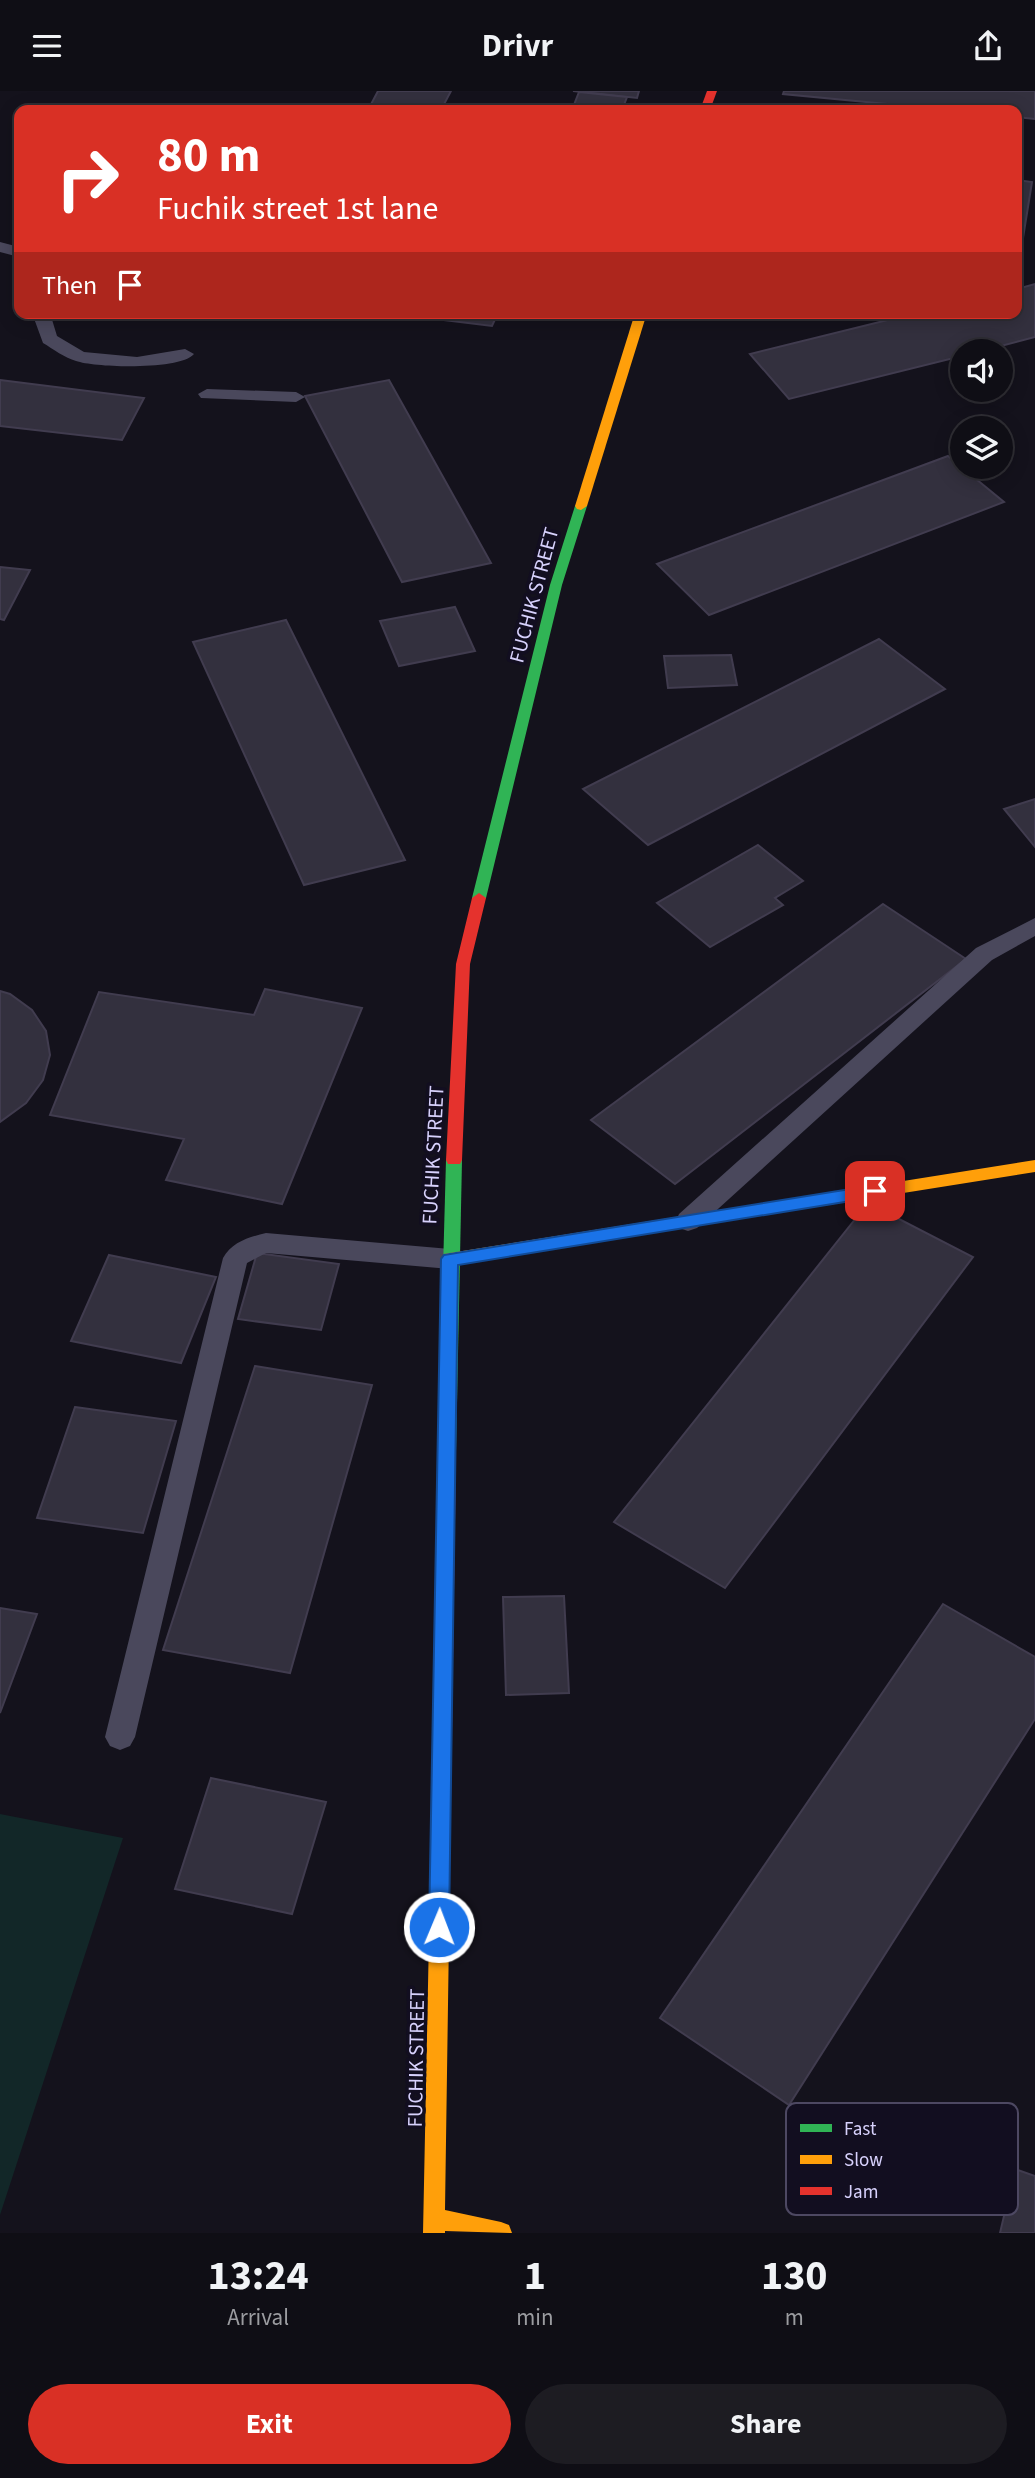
<!DOCTYPE html>
<style>
body{margin:0;font-family:"Source Sans 3",sans-serif;background:#1d1c22;color:#f1f3f6;height:100vh;display:flex;flex-direction:column;font-size:26px;white-space:nowrap}
*{box-sizing:border-box;margin:0}
p{font-size:23px;color:#9b9ca0}
.icon{flex:none;width:38px;height:38px;fill:none;stroke:currentColor;stroke-width:2;stroke-linecap:round;stroke-linejoin:round}
.map{position:relative;height:2142px;overflow:hidden}
.side{display:flex;flex-direction:column;background:#0f0e15;flex:1}
.side>*{flex:none}
.hud{position:absolute;left:14px;top:14px;width:1008px;height:214px;border-radius:14px;box-shadow:0 4px 18px #0003,0 0 0 2px #2f2e34;background:#d93025;color:#fff;overflow:hidden}
.buttons{position:absolute;left:950px;top:248px;display:grid;gap:14px}
.buttons a{display:grid;place-items:center;width:63px;height:63px;border-radius:50%;background:#0f0e15;box-shadow:0 4px 18px #0003,0 0 0 2px #2f2e34;font-size:35px}
.pin{position:absolute;display:grid;place-items:center;width:60px;height:60px;color:#fff;margin:-30px;border-radius:14px;box-shadow:0 4px 10px #0006}
.me{position:absolute;width:77px;margin:-38px;rotate:1deg;stroke-linejoin:round;filter:drop-shadow(0 0 5px #0008)}
.turn{display:flex;align-items:center;gap:24px;height:147px;padding:0 28px;font-size:32px}
.turn .icon{width:91px;height:91px;stroke-width:2.5}
.turn b{display:block;font-size:49px;line-height:60px}
.then{display:flex;align-items:center;height:66px;padding:0 28px;background:#0003;gap:14px;font-size:26px}
.eta{display:flex;justify-content:space-evenly;align-items:center;height:119px;text-align:center}
.eta b{font-size:42px;font-weight:700;line-height:49px}
.button{display:flex;gap:14px;margin-top:auto;padding:14px 28px}
.button a{flex:1;height:80px;border-radius:42px;background:#d93025;color:#fff;font-size:28px;font-weight:700;line-height:80px;text-align:center}
.button a+a{background:#1d1c22;color:#f1f3f6}
header{display:flex;justify-content:space-between;align-items:center;height:91px;padding:0 28px;background:#0f0e15;font-size:32px;font-weight:700}
.map>svg:first-child{display:block}
</style>
<header><svg class="icon" aria-label="menu" viewBox="0 0 24 24"><path d="M4 6h16M4 12h16M4 18h16"/></svg>Drivr<svg class="icon" aria-label="share" viewBox="0 0 24 24"><path d="M12 15V3M7 8l5-5 5 5M5 13v7h14v-7"/></svg></header>
<div class="map">
<svg width="1035" height="2142" viewBox="0 0 1035 2142">
<rect width="100%" height="100%" fill="#14121c"/>
<polygon fill="#122728" points="0,1723 123,1747 0,2124"/>
<g fill="#33303e" stroke="#413c4f" stroke-width="2">
<polygon points="378,0 451,0 441,19 368,19"/>
<polygon points="573,0 639,0 637,7"/>
<polygon points="784,0 1035,0 1035,28 1017,26 1017,19 950,19 783,3"/>
<polygon points="579,1 627,6 622,19 572,19"/>
<polygon points="1017,89 1032,91 1023,147 1017,146"/>
<polygon points="1035,193 1035,246 978,261 962,261 962,265 789,308 750,263 916,222 1017,222 1017,198"/>
<polygon points="411,222 498,222 492,235 410,225"/>
<polygon points="0,289 144,307 122,349 0,335"/>
<polygon points="389,289 491,472 402,491 305,305"/>
<polygon points="948,365 1004,411 709,524 657,473"/>
<polygon points="0,476 30,479 4,529 0,528"/>
<polygon points="455,516 475,560 399,575 380,530"/>
<polygon points="286,529 405,769 304,794 193,551"/>
<polygon points="879,548 945,598 648,754 583,698"/>
<polygon points="731,564 737,594 668,597 664,565"/>
<polygon points="1035,708 1035,756 1004,718"/>
<polygon points="758,754 803,790 775,807 783,814 710,856 657,812"/>
<polygon points="883,813 966,868 675,1093 591,1029"/>
<polygon points="265,898 362,917 282,1113 166,1089 184,1048 50,1024 99,901 254,924"/>
<polygon points="0,900 10,903 32,919 46,940 50,964 43,989 26,1012 0,1031"/>
<polygon points="868,1112 973,1166 725,1497 614,1431"/>
<polygon points="257,1162 339,1173 321,1239 238,1228"/>
<polygon points="109,1164 216,1186 181,1272 71,1250"/>
<polygon points="255,1275 372,1294 290,1582 163,1559"/>
<polygon points="75,1316 176,1330 143,1442 37,1427"/>
<polygon points="564,1505 569,1602 506,1604 503,1506"/>
<polygon points="943,1513 1035,1566 1035,1628 789,2014 660,1927"/>
<polygon points="0,1517 37,1523 0,1622"/>
<polygon points="211,1687 326,1711 292,1823 175,1798"/>
<polygon points="1015,2078 1035,2085 1035,2142 1000,2142"/>
</g>
<g fill="none" stroke-linecap="round" stroke-linejoin="round">
<g fill="#4a485c" fill-rule="evenodd">
<polygon points="0,151 19,156 19,166 0,161"/>
<path d="M32,222h18l7,23 27,16 53,5 48,-8 9,5c-13,16 -97,14 -118,7 -11,-3 -23,-12 -33,-18z"/>
<polygon points="207,298 296,301 305,306 296,311 201,307 198,303"/>
<polygon points="1035,827 1035,845 992,869 697,1137 688,1140 679,1137 676,1130 679,1123 976,857"/>
<path d="M266,1142l184,16 9,3 4,7 -4,7 -9,3 -184,-16 -19,10 -112,474 -5,9 -10,4 -10,-4 -5,-9 118,-479c9,-16 26,-21 43,-25z"/>
</g>
<g fill="#30b455" fill-rule="evenodd">
<polygon points="581,411 587,415 562,494 486,807 479,812 472,807 550,494 575,415"/>
<polygon points="454,1063 460,1065 462,1069 456,1361 453,1366 447,1368 441,1366 438,1361 446,1069 448,1065"/>
</g>
<g fill="#ff9f0a" fill-rule="evenodd">
<polygon points="635,222 647,222 587,415 581,419 577,418 575,415"/>
<polygon points="1035,1069 1035,1081 450,1174 444,1173 442,1168 444,1163 450,1162"/>
<polygon points="439,1836 446,1838 449,1845 445,2119 501,2131 509,2134 512,2142 445,2140 445,2142 423,2142 429,1845 432,1838"/>
</g>
<g fill="#e5322d" fill-rule="evenodd">
<polygon points="707,0 717,0 710,19 700,19"/>
<polygon points="479,802 486,807 470,873 462,1069 460,1073 448,1073 446,1069 456,873 472,807"/>
<polygon points="447,1354 453,1356 456,1361 449,1845 446,1852 439,1854 432,1852 429,1845 438,1361 441,1356"/>
</g>
</g>
<polygon fill="#1a73e8" stroke="#114b97" stroke-width="2" points="875,1094 883,1100 875,1106 458,1174 449,1836 446,1843 439,1846 432,1843 429,1836 441,1168 444,1164"/>
<g text-anchor="middle" stroke-width="7" stroke-linejoin="round" paint-order="stroke">
<g font-size="21" fill="#d7d1fc" stroke="#120e20">
<text transform="translate(534 504) rotate(-75)" y="7">FUCHIK STREET</text>
<text transform="translate(433 1064) rotate(-87)" y="7">FUCHIK STREET</text>
<text transform="translate(416 1967) rotate(-89)" y="7">FUCHIK STREET</text>
</g>
</g>
<rect x="786" y="2012" width="232" height="112" rx="10" fill="#120e20" stroke="#4d4862" stroke-width="2"/>
<rect x="800" y="2033" width="32" height="8" fill="#30b455"/>
<rect x="800" y="2064" width="32" height="9" fill="#ff9f0a"/>
<rect x="800" y="2096" width="32" height="8" fill="#e5322d"/>
<g font-size="19" fill="#d7d1fc">
<text x="844" y="2044">Fast</text>
<text x="844" y="2075">Slow</text>
<text x="844" y="2107">Jam</text>
</g>
</svg>
<div class="buttons">
<a><svg class="icon" aria-label="sound" viewBox="0 0 24 24"><path d="M4 9h4l5-4v14l-5-4H4zM17 9q2 3 0 6"/></svg></a>
<a><svg class="icon" aria-label="layers" viewBox="0 0 24 24"><path d="M12 4l9 5-9 5-9-5zM3 14l9 5 9-5"/></svg></a>
</div>
<div class="pin" style="left:875px;top:1100px;background:#d93025"><svg class="icon" aria-label="arrive" viewBox="0 0 24 24"><path d="M6 21V4h12l-3 4 3 4H6"/></svg></div>
<svg class="me" style="left:439px;top:1836px" viewBox="-20 -20 40 40"><circle r="17" fill="#1a73e8" stroke="#fff" stroke-width="3"/><path d="M0-11L8 9 0 5-8 9z" fill="#fff"/></svg>
<div class="hud">
<div class="turn"><svg class="icon" aria-label="right" viewBox="0 0 24 24"><path d="M7 20v-9h11M14 6l5 5-5 5"/></svg><div><b>80 m</b>Fuchik street 1st lane</div></div>
<div class="then">Then<svg class="icon" aria-label="arrive" viewBox="0 0 24 24"><path d="M6 21V4h12l-3 4 3 4H6"/></svg></div>
</div>
</div>
<section class="side">
<div class="eta">
<div><b>13:24</b><p>Arrival</p></div>
<div><b>1</b><p>min</p></div>
<div><b>130</b><p>m</p></div>
</div>
<div class="button"><a>Exit</a><a>Share</a></div>
</section>
